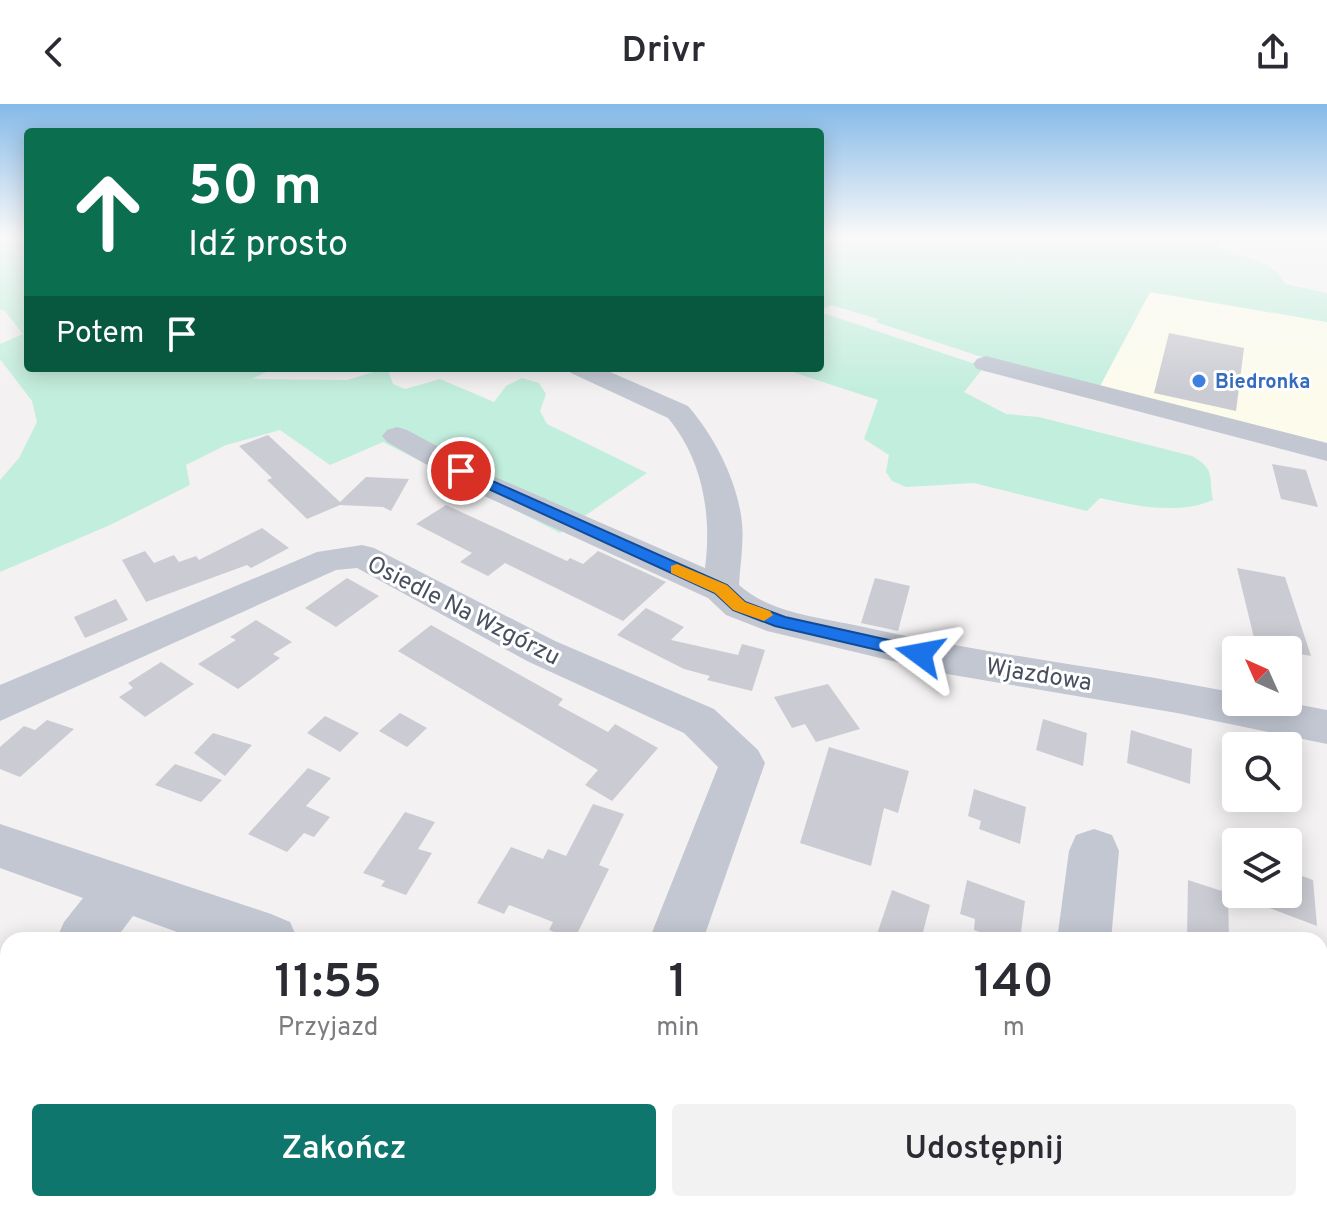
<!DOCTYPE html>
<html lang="pl">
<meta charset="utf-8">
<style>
body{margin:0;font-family:Overpass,sans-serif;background:#f2f2f3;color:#2b2b33;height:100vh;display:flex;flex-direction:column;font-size:30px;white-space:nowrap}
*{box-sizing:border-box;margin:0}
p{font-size:26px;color:#7c7c81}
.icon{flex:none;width:44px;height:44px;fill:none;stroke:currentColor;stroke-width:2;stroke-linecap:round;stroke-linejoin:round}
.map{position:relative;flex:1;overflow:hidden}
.details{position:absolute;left:0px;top:828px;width:1328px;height:280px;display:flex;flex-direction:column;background:#fff;border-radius:24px 24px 0 0;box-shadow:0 4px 20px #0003}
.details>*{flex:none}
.banner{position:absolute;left:24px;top:24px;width:800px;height:244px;border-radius:8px;box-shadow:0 4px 20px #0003;background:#0b6e4f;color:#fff;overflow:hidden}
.needle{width:52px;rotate:315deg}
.tools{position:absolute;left:1222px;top:532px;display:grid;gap:16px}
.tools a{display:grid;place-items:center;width:80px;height:80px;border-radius:8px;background:#fff;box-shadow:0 4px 20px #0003;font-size:40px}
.pin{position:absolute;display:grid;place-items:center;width:68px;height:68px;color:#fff;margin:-34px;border:4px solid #fff;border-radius:50%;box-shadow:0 2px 8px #0007}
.me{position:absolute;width:88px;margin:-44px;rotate:283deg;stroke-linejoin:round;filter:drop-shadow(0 0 6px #0008)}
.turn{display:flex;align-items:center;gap:28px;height:168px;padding:0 32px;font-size:36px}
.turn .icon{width:104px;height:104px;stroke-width:2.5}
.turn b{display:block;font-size:56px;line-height:68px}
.then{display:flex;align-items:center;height:76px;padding:0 32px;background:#0003;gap:16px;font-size:30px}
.eta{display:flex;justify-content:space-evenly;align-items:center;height:136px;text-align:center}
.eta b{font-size:48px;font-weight:600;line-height:56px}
.cta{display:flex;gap:16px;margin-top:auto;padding:16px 32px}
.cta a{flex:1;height:92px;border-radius:8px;background:#0f766e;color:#fff;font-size:32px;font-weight:600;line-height:92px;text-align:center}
.cta a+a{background:#f2f2f3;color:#2b2b33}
header{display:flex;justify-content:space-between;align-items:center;height:104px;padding:0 32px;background:#fff;font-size:36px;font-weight:600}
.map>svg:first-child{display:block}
</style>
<header><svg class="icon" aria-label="back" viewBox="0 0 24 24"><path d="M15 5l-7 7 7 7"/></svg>Drivr<svg class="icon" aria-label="share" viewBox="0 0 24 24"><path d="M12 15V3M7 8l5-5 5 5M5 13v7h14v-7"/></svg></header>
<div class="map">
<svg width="1327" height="1108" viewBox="0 0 1327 1108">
<rect width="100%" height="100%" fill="#f3f1f1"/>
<polygon fill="#fcfbec" points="1150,188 1327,218 1327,341 1099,284"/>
<g fill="#c2eedd">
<polygon points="0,132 28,132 28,264 274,264 252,275 347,276 387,264 393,280 405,285 440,275 494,298 506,282 522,274 539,279 546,290 540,307 547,320 647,369 560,429 383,338 330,361 280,326 226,341 186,361 190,381 110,421 0,468 0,376 19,354 37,318 32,297 0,255 0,240 23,230 4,206 0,206"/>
<path d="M820,132h416l-19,10c20,8 61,17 68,38l42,9v29l-177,-30 -51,96 -114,-30 -109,-36 2,-3 -47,-14 -11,5z"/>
<path d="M820,208l164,55 -20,25 42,22 33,3 153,39c25,14 16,22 21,44 -34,15 -78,6 -113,-2l-13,13 -113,-28 -68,4 -14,-6 -6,-9 3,-17 -25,-16 14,-39 -98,-32h40z"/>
<polygon points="592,1100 943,1100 967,1108 589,1108"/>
</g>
<g fill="#cbccd3">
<polygon points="1169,229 1244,244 1236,307 1154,289"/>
<polygon points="268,331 340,398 366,373 409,375 391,407 383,403 340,401 307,415 267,376 272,374 239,342"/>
<polygon points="1272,360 1306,366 1318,403 1281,395"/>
<polygon points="446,401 567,457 570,454 583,460 598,447 666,478 623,517 505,459 488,472 460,458 472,449 416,420"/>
<polygon points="262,424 289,444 251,464 247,461 146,498 122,456 145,447 154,459 174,451 179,458 196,452 199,456"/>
<polygon points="1237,464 1285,473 1311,552 1256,542"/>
<polygon points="347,474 379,492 336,523 305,504"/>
<polygon points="875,474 910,482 898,527 861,519"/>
<polygon points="116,495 128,516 85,534 74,513"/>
<polygon points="646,504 684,523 671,536 738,551 742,540 765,546 752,587 707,576 710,572 684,565 617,531"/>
<polygon points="256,516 292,538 273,550 280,554 238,585 198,560 236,536 230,533"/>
<polygon points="431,521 563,595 558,601 608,628 615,620 658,644 612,697 585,681 598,666 398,547"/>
<polygon points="161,558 194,580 145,613 119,593 133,584 128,579"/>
<polygon points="828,580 860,625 816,638 805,620 792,624 774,593"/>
<polygon points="400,609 427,624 407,643 379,627"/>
<polygon points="325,612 359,629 340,648 307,629"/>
<polygon points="1043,615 1087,629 1083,662 1036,646"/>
<polygon points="47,616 74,625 20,673 0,665 0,643 24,622 35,626"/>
<polygon points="1131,626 1192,645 1190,680 1127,659"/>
<polygon points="213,629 252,641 225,672 194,649"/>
<polygon points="829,643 909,667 898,709 884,704 871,762 800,739"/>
<polygon points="175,660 222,676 201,698 155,681"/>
<polygon points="308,664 331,674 306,702 330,713 314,733 304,729 287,748 248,730"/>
<polygon points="974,685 1026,703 1020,740 979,725 981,717 968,712"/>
<polygon points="593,700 624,710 599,761 609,765 574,836 549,826 553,818 509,801 504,810 477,799 511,743 543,755 548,745 566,752"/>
<polygon points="405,708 435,718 418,745 432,749 406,791 381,782 385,777 363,769"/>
<polygon points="1288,767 1313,776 1317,822 1238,792 1288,790"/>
<polygon points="967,776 1025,797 1020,836 1001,836 974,826 975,815 960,810"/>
<polygon points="1188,776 1228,789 1229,836 1187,836"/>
<polygon points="892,786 930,801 921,836 875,836"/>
</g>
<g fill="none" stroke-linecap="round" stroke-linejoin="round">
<g fill="#c2c7d2" fill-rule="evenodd">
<polygon points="986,252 1327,339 1327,357 977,265 973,260 977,255"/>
<path d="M567,264h34l87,38c27,31 50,76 54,117 2,21 -2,42 -3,62 31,28 80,32 120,41 125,28 251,42 377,67v9h49l42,8v34l-150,-31 -230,-39 -180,-43 -41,-16 -18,-17 -237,-108 -84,-48 -5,-6 5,-6 10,-3 10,3 86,46 212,92c7,-53 -2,-108 -37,-150l-97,-45z"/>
<polygon points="362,441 374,444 555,537 714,605 758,646 765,659 703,836 649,836 718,663 684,629 527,557 357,464 336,466 0,617 0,581 317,448"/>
<polygon points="0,720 271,810 290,818 298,836 199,836 133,812 115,836 56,836 64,818 83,794 0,764"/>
<polygon points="1094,725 1112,731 1119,747 1111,836 1057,836 1069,747 1076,731"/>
<polygon points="8,906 8,971 0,975 0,909"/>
<polygon points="524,1100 591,1100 588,1108 520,1108"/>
<polygon points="988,1100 1073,1100 1077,1108 991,1108"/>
</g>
</g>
<linearGradient id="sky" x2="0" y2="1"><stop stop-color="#85bae8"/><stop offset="0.46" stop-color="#faf9f9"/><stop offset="1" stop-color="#faf9f9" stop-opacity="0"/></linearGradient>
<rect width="1327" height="287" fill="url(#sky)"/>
<polygon fill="#1a73e8" stroke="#114b97" stroke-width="2" points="461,363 727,481 745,498 785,513 920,543 929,550 920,556 775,522 733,506 715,489 456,370 454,367"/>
<polygon fill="#f59e0b" points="677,460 727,481 745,498 770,507 773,511 764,517 733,506 715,489 671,469 671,462"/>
<circle fill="#3f7fe0" stroke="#fff" stroke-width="3" cx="1199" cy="277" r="8"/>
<g text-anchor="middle" stroke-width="6" stroke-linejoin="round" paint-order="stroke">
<g font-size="20" font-weight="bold" fill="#366cbe" stroke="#fff" text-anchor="start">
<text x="1215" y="284">Biedronka</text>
</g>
<g font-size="24" fill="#494f5e" stroke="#fff">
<text transform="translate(464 506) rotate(27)" y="8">Osiedle Na Wzgórzu</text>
<text transform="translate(1039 570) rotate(9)" y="8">Wjazdowa</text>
</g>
</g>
</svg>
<div class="tools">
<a><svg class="needle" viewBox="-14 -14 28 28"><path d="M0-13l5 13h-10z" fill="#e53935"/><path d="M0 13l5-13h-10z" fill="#7c7c81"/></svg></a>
<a><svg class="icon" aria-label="search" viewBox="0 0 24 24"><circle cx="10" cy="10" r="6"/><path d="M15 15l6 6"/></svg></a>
<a><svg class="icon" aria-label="layers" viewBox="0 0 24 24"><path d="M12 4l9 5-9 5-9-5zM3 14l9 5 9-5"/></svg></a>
</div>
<div class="pin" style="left:461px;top:367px;background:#d93025"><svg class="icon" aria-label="arrive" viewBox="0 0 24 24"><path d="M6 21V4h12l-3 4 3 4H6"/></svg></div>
<svg class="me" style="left:920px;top:550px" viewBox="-20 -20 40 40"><path d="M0-17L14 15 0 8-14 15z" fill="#1a73e8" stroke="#fff" stroke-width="4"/></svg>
<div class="banner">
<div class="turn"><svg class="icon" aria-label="ahead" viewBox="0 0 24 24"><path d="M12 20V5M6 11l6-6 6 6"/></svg><div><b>50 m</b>Idź prosto</div></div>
<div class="then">Potem<svg class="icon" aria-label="arrive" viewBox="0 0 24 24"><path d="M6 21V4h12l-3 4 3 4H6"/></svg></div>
</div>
<section class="details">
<div class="eta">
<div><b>11:55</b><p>Przyjazd</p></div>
<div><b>1</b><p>min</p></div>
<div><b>140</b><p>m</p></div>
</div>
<div class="cta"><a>Zakończ</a><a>Udostępnij</a></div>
</section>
</div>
